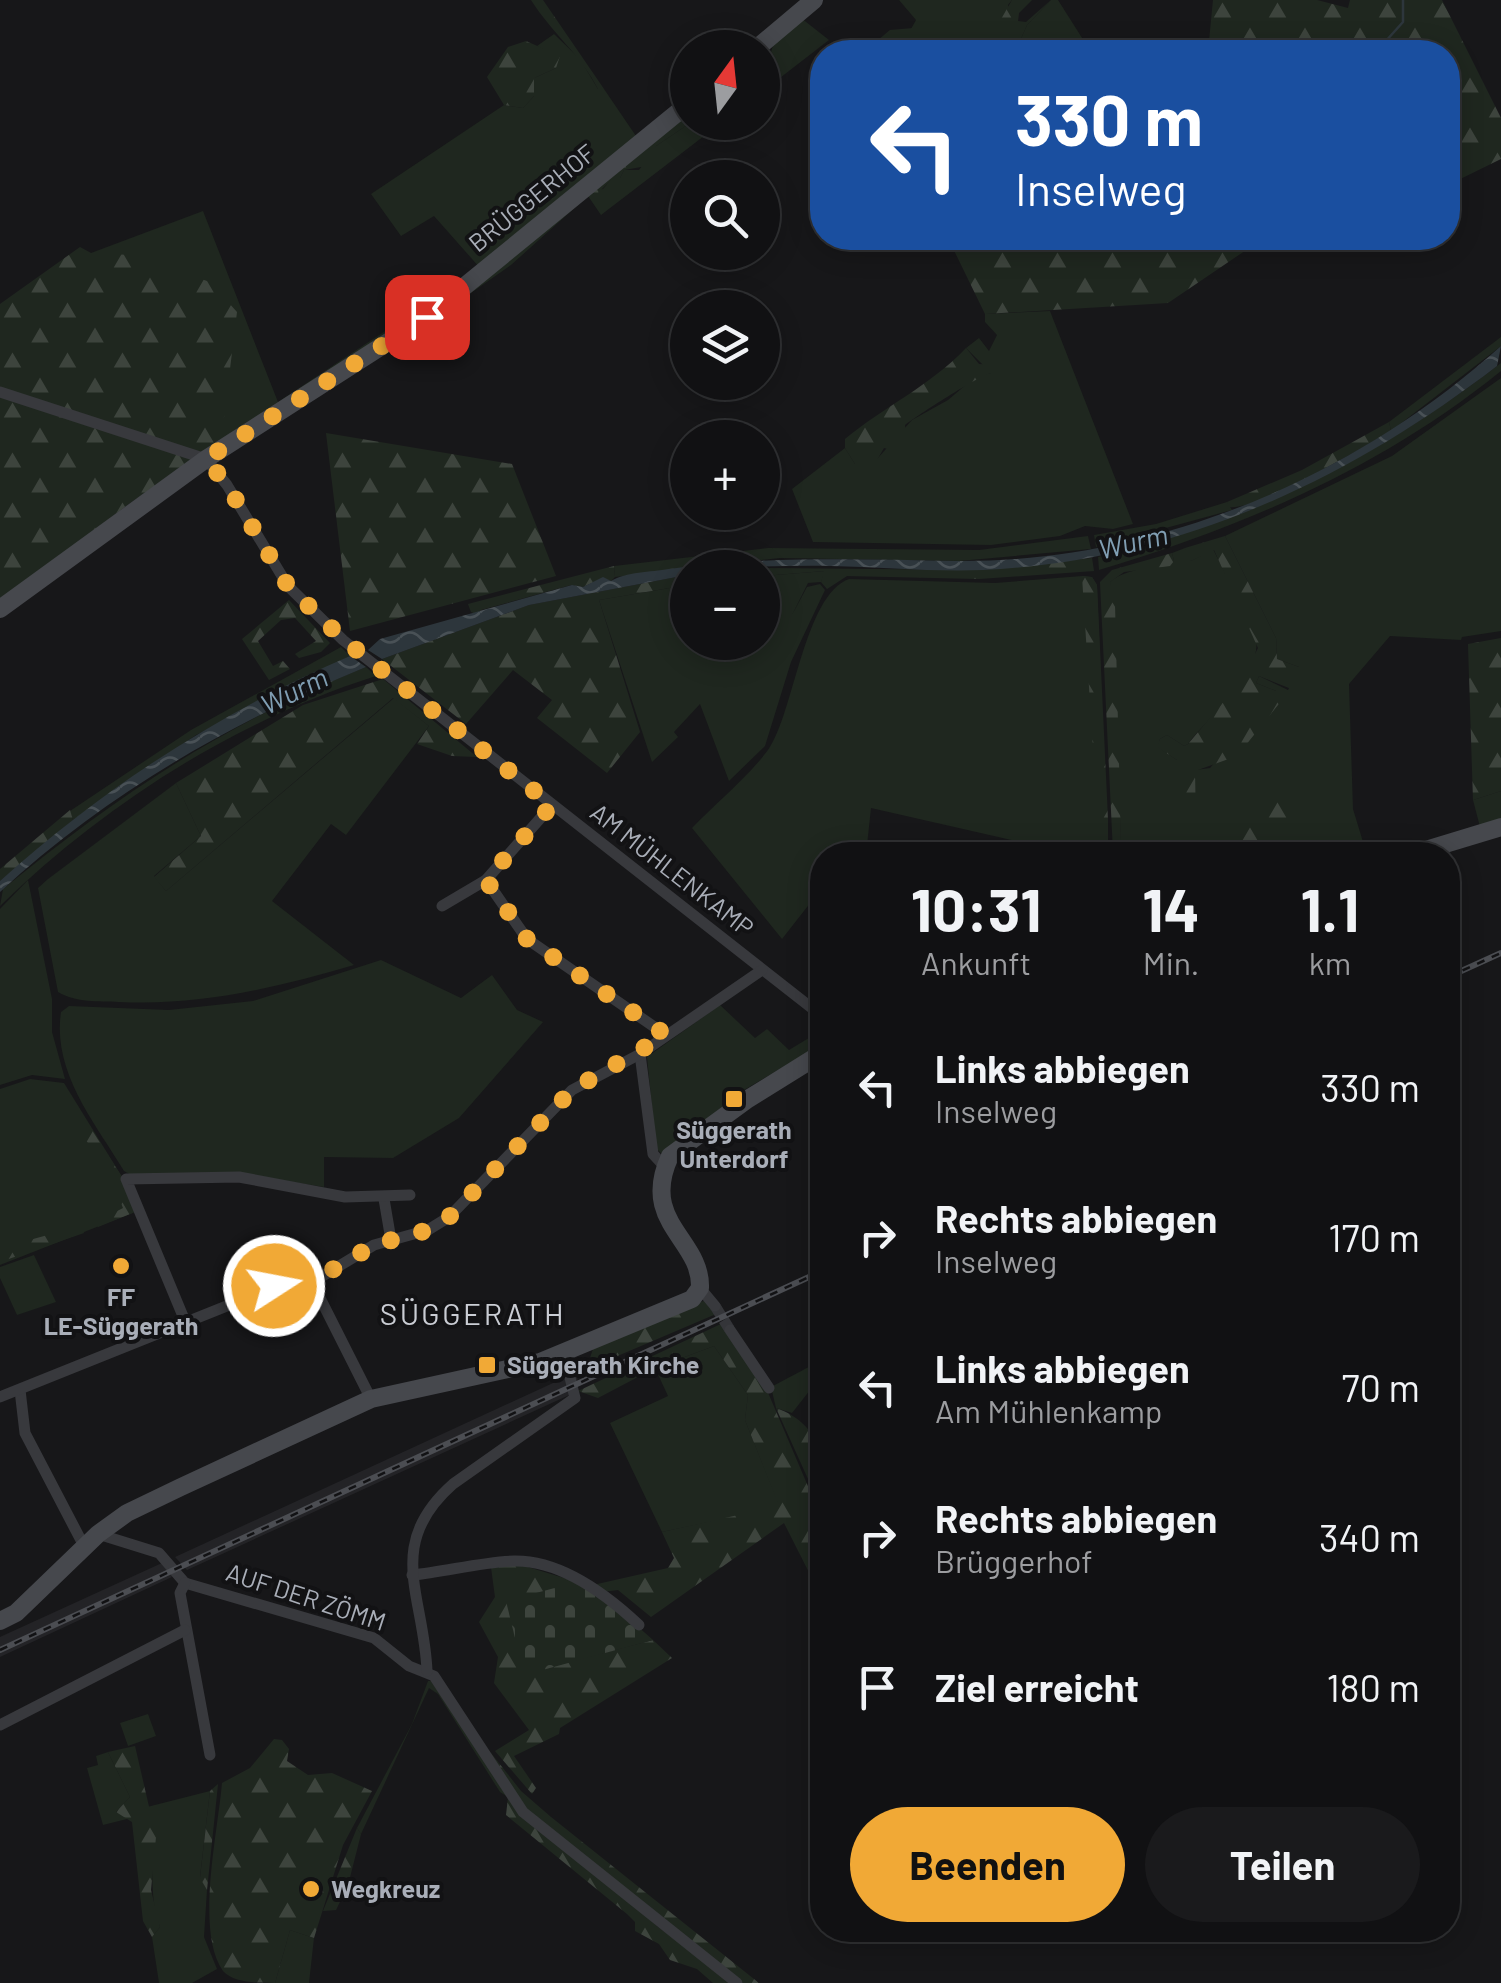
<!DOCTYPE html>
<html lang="de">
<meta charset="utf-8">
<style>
body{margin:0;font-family:Barlow,sans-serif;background:#1a1a1c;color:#f1f3f6;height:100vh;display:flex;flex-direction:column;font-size:38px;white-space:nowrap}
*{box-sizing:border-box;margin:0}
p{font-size:32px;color:#9c9da0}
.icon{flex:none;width:55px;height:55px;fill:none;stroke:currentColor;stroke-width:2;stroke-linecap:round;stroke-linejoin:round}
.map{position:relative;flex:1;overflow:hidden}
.sheet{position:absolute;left:810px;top:842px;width:650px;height:1100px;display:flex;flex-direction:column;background:#111113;border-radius:40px;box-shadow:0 5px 25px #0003,0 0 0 2px #303133}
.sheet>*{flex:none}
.top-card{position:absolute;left:810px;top:40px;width:650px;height:210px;border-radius:40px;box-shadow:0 5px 25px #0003,0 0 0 2px #303133;background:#1a4fa0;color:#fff;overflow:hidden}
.needle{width:65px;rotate:15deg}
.buttons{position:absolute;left:670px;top:30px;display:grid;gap:20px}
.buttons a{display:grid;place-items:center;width:110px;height:110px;border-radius:50%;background:#111113;box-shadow:0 5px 25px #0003,0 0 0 2px #303133;font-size:50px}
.pin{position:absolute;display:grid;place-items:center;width:85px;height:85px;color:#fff;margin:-42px;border-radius:20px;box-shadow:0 5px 15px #0006}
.me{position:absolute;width:110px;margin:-55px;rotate:79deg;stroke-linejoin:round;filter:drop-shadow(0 0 8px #0008)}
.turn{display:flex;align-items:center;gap:35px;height:210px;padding:0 40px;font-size:45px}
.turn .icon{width:130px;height:130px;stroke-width:2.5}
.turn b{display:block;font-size:70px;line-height:85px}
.eta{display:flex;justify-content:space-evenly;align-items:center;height:170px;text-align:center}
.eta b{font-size:60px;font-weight:700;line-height:70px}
.cta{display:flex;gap:20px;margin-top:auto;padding:20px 40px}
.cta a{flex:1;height:115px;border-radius:60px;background:#f1a936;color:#111;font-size:40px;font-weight:700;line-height:115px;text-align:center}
.cta a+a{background:#1a1a1c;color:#f1f3f6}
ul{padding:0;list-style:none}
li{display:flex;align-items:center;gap:30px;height:150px;padding:0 40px}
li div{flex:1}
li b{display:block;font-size:38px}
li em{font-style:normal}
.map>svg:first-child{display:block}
</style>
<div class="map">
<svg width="1501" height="1983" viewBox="0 0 1501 1983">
<defs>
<pattern id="forest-firs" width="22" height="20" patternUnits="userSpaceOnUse" patternTransform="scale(2.5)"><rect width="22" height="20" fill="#1f271f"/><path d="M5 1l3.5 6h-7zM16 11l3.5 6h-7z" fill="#3d443d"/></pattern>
<pattern id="cemetery-stones" width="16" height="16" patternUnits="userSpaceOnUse" patternTransform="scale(2.5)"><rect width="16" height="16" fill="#1f271f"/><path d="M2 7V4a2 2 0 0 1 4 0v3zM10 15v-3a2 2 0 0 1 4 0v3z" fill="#3d443d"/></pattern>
<pattern id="water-waves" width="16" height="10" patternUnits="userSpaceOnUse" patternTransform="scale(2.5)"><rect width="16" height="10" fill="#2d363c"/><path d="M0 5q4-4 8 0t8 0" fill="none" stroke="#495156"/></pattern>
</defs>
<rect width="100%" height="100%" fill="#171719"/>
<g fill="#232326">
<polygon points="577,1372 578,1391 187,1570 175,1557"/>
<polygon points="162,1563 172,1577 0,1657 0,1637"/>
</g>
<g fill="#1f271f">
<polygon points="899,0 1012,0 1008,5 1019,43 1027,25 1051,0 1058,0 1091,52 898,52 916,20"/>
<polygon points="801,18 829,40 763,91 763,61 769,60 773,45"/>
<polygon points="554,34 580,59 598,89 604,89 636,136 480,268 434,216 401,236 371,194 504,105 523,108 534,96 534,78 556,68 548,52 537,46"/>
<polygon points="690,123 721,123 601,215 588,196 511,265 471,293 465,291 586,192 603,189 612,178 620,178 624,170 639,170 656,146"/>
<polygon points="203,211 278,402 441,294 444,298 221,442 91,253"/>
<polygon points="1050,311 1133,524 1113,529 1085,526 1060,536 991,545 813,542 792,489 845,448 855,464 877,459 912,420 948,400 975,377 991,373 966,348 979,338 989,351 997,335 985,322 985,314"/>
<polygon points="1501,337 1501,346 1391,431 1389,422"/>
<path d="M1501,363v8c-120,97 -256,155 -402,199l-1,-13c151,-36 280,-99 403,-194z"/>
<path d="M1501,378v253l-39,6 -1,3 -71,-4 -41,48 4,125 14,46h-254l8,-13 -11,-260c14,-13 44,-14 64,-21l-2,-8 13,-5 6,13 22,-12 43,87c7,40 -46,78 -68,108l-4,2 -17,-11 -7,4 -2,8 19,13 18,30v-20l15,-2 66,-77 -20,-8 3,-7 29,14 11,-23 -22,-8 -1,-21 -51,-102 167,-80z"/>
<polygon points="1227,502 1232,510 1096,547 1094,535 1156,524"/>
<polygon points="1088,536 1091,549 959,561 780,558 615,577 614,566 768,548 979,550"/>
<polygon points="825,571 821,582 808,583 792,615 807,587 820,584 825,590 791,662 765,746 729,781 700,704 674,732 678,737 652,762 599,600 687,585 688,642 762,642 763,576"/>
<path d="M1082,576l10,1 5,8 11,262 -8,8h-22l-207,-47 -5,47h-44v33l-40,51 -90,-111c24,-25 55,-50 76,-78 26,-36 36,-155 81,-171l146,4z"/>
<polygon points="341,647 350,656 196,735 73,820 70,811 191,730"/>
<path d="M366,667l10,9c-141,45 -270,127 -376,230l3,-17c115,-94 224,-167 363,-222z"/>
<path d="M394,698l35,28 -83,109 -15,-11 -59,77 82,64c-79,23 -153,41 -235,37 -21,-1 -42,1 -61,-10l-20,-104 10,-9 128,-96 25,53 -47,40 12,15z"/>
<polygon points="1501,791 1501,822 1480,827 1473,800"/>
<polygon points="28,880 52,999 52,1032 65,1079 32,1075 0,1085 0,909"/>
<path d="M381,960l80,38 31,-23 25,35 26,12 -84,96 -66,40 -69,-1v30l-82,-13 -109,2 -9,-5c-29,-48 -72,-99 -63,-159l8,-6 100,4 84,-9z"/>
<polygon points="720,1005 755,1038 767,1029 789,1050 822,1030 822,1044 744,1090 662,1154 656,1148 647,1057"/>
<polygon points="30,1079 64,1083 124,1180 135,1212 0,1265 0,1089"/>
<polygon points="34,1255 56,1302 17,1315 0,1278 0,1267"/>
<polygon points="714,1346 748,1395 745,1420 780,1507 662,1532 610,1423 668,1396 655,1368"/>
<polygon points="822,1360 822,1375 792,1413 776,1408 771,1387"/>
<polygon points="428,1681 431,1681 508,1797 500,1792 438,1694 429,1688 361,1834 357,1828 412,1724"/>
<polygon points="148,1714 156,1736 128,1746 120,1723"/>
<polygon points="108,1752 130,1797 116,1812 131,1818 103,1825 87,1768 98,1765 96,1756"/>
<path d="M210,1791l-10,86 7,13 -3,47 13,32 -25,14h-33l-7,-46 8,-10c-15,-42 -1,-80 -13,-120z"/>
<polygon points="290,1930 314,1938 309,1983 275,1983"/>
</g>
<g fill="url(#forest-firs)">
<path d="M531,0h12l61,89h-6c-17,-34 -46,-56 -67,-89z"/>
<polygon points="1012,0 1032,0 1019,13 1018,21 1026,22 1051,0 1027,25 1019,43 1012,44 1002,38 1000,21"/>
<polygon points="1213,0 1317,0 1348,8 1350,0 1442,0 1501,118 1501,159 1448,185 1448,52 1208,52"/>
<polygon points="914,28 898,52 852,52 846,48 865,51 890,30"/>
<polygon points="526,41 560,56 556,68 534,78 534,96 523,108 504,105 487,77 508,47"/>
<polygon points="687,110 690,123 656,146 652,165 624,170 620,178 612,179 596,195 588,195"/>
<polygon points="948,238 1283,238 1255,244 1168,303 985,314"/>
<polygon points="80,247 91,253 131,255 210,282 237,312 221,442 133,501 0,601 0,304"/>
<path d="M966,348l13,16 15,1 -3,8c-13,3 -73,42 -86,52l1,13 -7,14 -15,-4 -10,17 -8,3 -11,-4 -10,-16v-9c40,-33 85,-53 121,-91z"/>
<path d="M1389,422l2,9c-30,17 -134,80 -162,76l-2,-5 75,-32z"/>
<polygon points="326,433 512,464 556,576 350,631"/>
<polygon points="1225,536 1276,638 1277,659 1299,667 1303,674 1294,690 1259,676 1256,683 1276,691 1282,700 1237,756 1195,771 1196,825 1186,831 1180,824 1177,760 1157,747 1160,739 1167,735 1184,746 1188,744 1242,680 1258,648 1214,550 1191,561 1187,558 1185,548"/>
<polygon points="1172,553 1174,561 1170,566 1124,572 1110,582 1115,604 1121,842 1119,851 1113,852 1100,582 1112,570"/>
<polygon points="1092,558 1094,571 979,579 847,576 827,589 821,582 824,571 763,576 763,568 982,570"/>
<polygon points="614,566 615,577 611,581 603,578 583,587 571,585 481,610 478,615 471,612 468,604"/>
<polygon points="687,575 687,585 599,600 640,732 607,773 537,718 552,700 513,670 466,724 382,659 529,605"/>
<polygon points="1082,576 1092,577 1097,585 1108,820 1108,847 1103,849 1099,845"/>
<polygon points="289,600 330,643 321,652 299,658 295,654 316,641 295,618 281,620 258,641 273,666 283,661 290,669 269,680 242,639"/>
<polygon points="1501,638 1501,791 1473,800 1468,644"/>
<polygon points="383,679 477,757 452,756 417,744 429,726 393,698 166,891 154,877 201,836 176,783 303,705"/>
<polygon points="1287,794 1298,802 1304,828 1290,817 1271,831 1261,855 1228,845 1228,855 1211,855 1213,849 1205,840 1209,829 1238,833"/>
<polygon points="70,810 73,820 0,881 0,869"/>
<polygon points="86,1121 124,1180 135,1212 98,1227 96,1222 123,1208 111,1178 82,1134 60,1143 56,1134"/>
<polygon points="81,1226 84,1233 0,1262 0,1248"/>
<polygon points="708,1299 716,1314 594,1366 589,1361 593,1349"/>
<polygon points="723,1323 766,1388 822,1519 822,1598 784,1523 651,1617 618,1590 602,1592 593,1585 668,1568 674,1558 662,1532 779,1506 745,1420 748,1395 714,1346 655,1368 598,1398 578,1391"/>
<path d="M776,1408c50,18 47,57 46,102z"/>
<polygon points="518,1564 577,1582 524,1674 653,1640 672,1658 560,1728 559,1734 514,1756 536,1788 532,1794 495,1751 529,1730 494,1683 498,1657 479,1622 495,1597 491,1567"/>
<path d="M274,1739l8,1 7,9 -2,12 21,14 24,-2 40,18 -29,54 -29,93 -24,-8 -15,53c-17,0 -41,0 -52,-12 -28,-40 -5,-139 -1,-188l28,-15z"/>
<polygon points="135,1746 156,1837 151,1890 160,1927 152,1937 143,1921 132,1822 116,1812 130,1797 108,1752"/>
<polygon points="491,1753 521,1791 551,1817 759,1983 743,1983 526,1808 486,1755"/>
<polygon points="218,1784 207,1890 200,1878 210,1791"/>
<polygon points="508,1797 658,1927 732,1983 713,1983 697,1969 670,1960 659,1944 635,1931 635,1922 627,1914 506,1815"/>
<polygon points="357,1828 361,1834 348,1885 336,1910 323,1911"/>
</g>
<polygon fill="url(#cemetery-stones)" points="577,1582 618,1609 653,1640 524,1675 506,1601"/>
<g fill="url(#water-waves)">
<path d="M1501,346l-4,20c-151,116 -322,195 -514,204 -50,2 -102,-3 -152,-4 -49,-1 -95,2 -143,2l-1,7 -158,30 -147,54 -14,-9 12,-11 192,-54 11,2 20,-10 8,4c15,-9 40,-9 58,-12 97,-13 190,-10 287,-8 199,2 398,-83 545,-215z"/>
<path d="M350,656l16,11c-134,55 -259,126 -366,225v-11c103,-93 222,-170 350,-225z"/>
</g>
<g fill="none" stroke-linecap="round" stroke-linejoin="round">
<polyline stroke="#2d363c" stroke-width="2.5" points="1376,52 1403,22 1403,0"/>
<polyline stroke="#343539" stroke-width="11" stroke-dasharray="11 5.5" stroke-linecap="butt" points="715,1306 730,1330"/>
<g stroke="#38393d" stroke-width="11">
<polyline points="0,392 206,459 227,485 288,586 343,640 822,1016"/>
<polyline points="486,880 527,939 666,1035"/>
<polyline points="442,906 486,880 552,805"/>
<polyline points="640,1054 653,1154 665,1167"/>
<polyline points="384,1199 391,1240"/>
<polyline points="311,1283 374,1245 428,1230 449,1217 572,1090 640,1054 762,970"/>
<polyline points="700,1288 715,1306"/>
<polyline points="185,1321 126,1179 239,1177 345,1197 410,1195"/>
<polyline points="730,1330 769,1388"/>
<polyline points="20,1390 25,1433 84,1546"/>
<polyline points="0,1397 294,1279 303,1280 316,1290 371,1399"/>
<polyline points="98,1534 159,1553 185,1583"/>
<path d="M412,1575c33,-3 68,-13 102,-14 47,-1 92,33 125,64"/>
<polyline points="185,1583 374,1638 409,1666 434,1676 523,1812 737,1983"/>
<polyline points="185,1583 180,1593 210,1755"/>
<path d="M427,1671c-3,-76 -43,-126 26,-187l122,-86 -11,-45"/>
<polyline points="0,1725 185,1630"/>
</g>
<g stroke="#46484d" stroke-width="18">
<polyline points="757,48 814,0"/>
<polyline points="0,609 206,459 427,317 688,104"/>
<polyline points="1409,855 1501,827"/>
<path d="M0,1621l16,-8 82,-79 29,-21 54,-26 190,-88 169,-37 152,-63 8,-11c2,-49 -61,-65 -30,-132l78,-57 74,-46"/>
</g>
<defs>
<g id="rail">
<polyline points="1448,977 1501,953"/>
<polyline points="0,1650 822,1271"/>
</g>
</defs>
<use href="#rail" stroke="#4b4d52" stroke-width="6"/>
<use href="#rail" stroke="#121214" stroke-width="2.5" stroke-dasharray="8" stroke-linecap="butt"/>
</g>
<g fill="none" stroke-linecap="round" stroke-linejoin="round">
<polyline stroke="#f1a936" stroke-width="18" stroke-dasharray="0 32.4" points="274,1286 294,1279 310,1283 374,1245 428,1230 449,1217 572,1090 666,1035 527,939 486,880 552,805 344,640 288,586 227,485 206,459 427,317"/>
</g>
<g fill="#f1a936" stroke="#121214" stroke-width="4">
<rect x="724" y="1089" width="20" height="20" rx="5"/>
<circle cx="121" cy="1266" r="10"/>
<rect x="477" y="1355" width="20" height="20" rx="5"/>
<circle cx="311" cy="1889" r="10"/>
</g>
<g text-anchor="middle" stroke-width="8" stroke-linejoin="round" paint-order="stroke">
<g font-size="25" fill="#a9aeb8" stroke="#121214">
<text transform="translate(532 198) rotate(-39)" y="9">BRÜGGERHOF</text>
<text transform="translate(672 870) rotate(38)" y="9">AM MÜHLENKAMP</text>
<text transform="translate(306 1597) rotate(18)" y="9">AUF DER ZÖMM</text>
</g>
<g font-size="25" font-weight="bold" fill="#a9aeb8" stroke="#121214">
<text x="734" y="1139">Süggerath<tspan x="734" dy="29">Unterdorf</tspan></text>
<text x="121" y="1306">FF<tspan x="121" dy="29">LE-Süggerath</tspan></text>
<text x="507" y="1374" text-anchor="start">Süggerath Kirche</text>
<text x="331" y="1898" text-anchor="start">Wegkreuz</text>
</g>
<g font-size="28" font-style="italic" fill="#809eb3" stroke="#121214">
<text transform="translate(1133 542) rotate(-13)" y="10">Wurm</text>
<text transform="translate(294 691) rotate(-26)" y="10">Wurm</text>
</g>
<g font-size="30" letter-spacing="2.5" fill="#cacdd4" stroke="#121214">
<text x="473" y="1325">SÜGGERATH</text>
</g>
</g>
</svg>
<div class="buttons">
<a><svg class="needle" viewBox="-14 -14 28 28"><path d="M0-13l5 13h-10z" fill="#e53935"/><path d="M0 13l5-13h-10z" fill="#9c9da0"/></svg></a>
<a><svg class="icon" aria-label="search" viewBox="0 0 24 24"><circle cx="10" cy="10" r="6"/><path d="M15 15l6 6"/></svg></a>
<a><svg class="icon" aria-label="layers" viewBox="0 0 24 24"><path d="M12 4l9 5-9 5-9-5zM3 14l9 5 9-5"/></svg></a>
<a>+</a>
<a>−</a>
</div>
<div class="pin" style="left:427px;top:317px;background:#d93025"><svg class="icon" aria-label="arrive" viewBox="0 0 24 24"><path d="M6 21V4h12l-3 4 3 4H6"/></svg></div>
<svg class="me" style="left:274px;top:1286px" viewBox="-20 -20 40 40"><circle r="17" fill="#f1a936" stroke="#fff" stroke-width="3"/><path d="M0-11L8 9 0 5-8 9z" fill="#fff"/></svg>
<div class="top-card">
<div class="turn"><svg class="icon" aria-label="left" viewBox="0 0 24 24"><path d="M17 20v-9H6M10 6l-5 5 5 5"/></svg><div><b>330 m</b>Inselweg</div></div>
</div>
<section class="sheet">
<div class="eta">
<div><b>10:31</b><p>Ankunft</p></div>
<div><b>14</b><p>Min.</p></div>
<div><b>1.1</b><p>km</p></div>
</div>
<ul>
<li><svg class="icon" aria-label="left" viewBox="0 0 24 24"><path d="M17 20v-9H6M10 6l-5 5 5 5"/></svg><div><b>Links abbiegen</b><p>Inselweg</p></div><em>330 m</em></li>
<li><svg class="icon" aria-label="right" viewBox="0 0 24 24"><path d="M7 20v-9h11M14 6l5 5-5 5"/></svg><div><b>Rechts abbiegen</b><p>Inselweg</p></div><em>170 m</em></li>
<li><svg class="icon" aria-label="left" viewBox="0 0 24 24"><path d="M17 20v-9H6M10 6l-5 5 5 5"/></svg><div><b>Links abbiegen</b><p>Am Mühlenkamp</p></div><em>70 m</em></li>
<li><svg class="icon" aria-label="right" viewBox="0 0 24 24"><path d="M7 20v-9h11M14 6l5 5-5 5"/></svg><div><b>Rechts abbiegen</b><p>Brüggerhof</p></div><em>340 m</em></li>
<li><svg class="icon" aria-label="arrive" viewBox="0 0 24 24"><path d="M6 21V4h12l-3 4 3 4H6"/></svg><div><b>Ziel erreicht</b></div><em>180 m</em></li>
</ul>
<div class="cta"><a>Beenden</a><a>Teilen</a></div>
</section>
</div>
